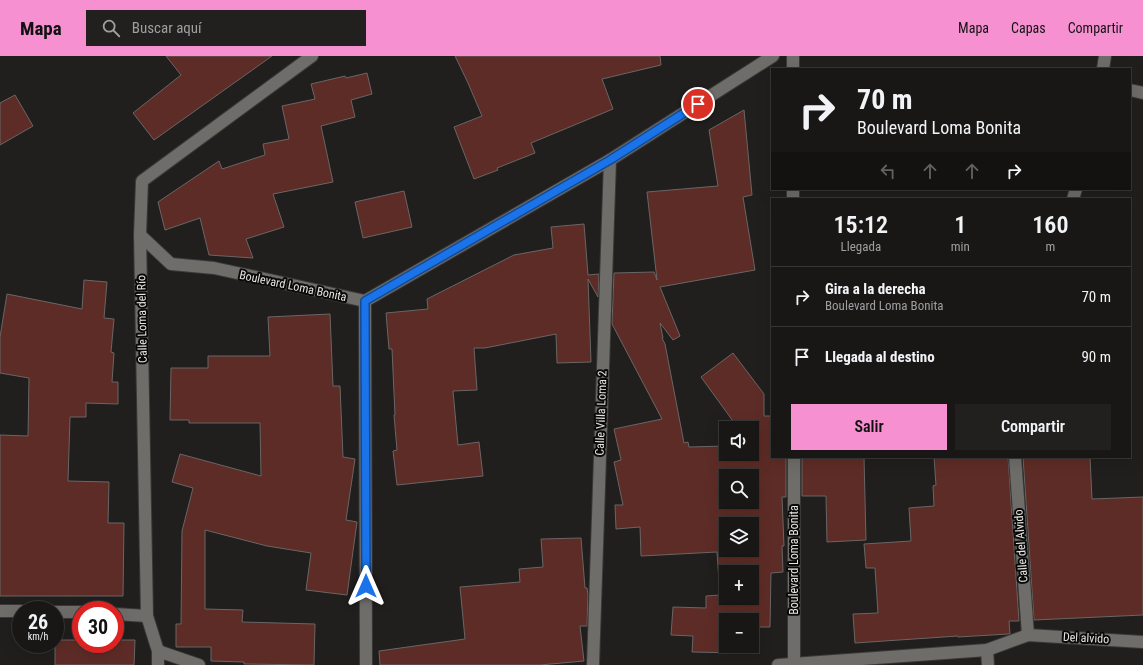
<!DOCTYPE html>
<html lang="es">
<meta charset="utf-8">
<style>
body{margin:0;font-family:"Roboto Condensed",sans-serif;background:#21201f;color:#f1f3f6;height:100vh;display:flex;flex-direction:column;font-size:15px;white-space:nowrap}
*{box-sizing:border-box;margin:0}
p{font-size:13px;color:#9f9fa1}
.icon{flex:none;width:22px;height:22px;fill:none;stroke:currentColor;stroke-width:2;stroke-linecap:round;stroke-linejoin:round}
.map{position:relative;flex:1;overflow:hidden}
.side{position:absolute;left:771px;top:142px;width:360px;height:260px;display:flex;flex-direction:column;background:#181716;border-radius:0px;box-shadow:0 4px 16px #0002,0 0 0 1px #363635}
.side>*{flex:none}
.banner{position:absolute;left:771px;top:12px;width:360px;height:122px;border-radius:0px;box-shadow:0 4px 16px #0002,0 0 0 1px #363635;background:#181716;color:#f1f3f6;overflow:hidden}
.tools{position:absolute;left:719px;top:365px;display:grid;gap:8px}
.tools a{display:grid;place-items:center;width:40px;height:40px;border-radius:0px;background:#181716;box-shadow:0 4px 16px #0002,0 0 0 1px #363635;font-size:20px}
.speed{position:absolute;left:12px;top:545px;display:flex;gap:8px;font-size:20px;font-weight:700;text-align:center}
.speed>*{display:grid;place-content:center;width:52px;height:52px;border-radius:50%;background:#181716;box-shadow:0 4px 16px #0002,0 0 0 1px #363635;line-height:1}
.speed small{font-size:10px;font-weight:400}
.speed .limit{border:6px solid #d22;background:#fff;color:#111}
.pin{position:absolute;display:grid;place-items:center;width:34px;height:34px;color:#fff;margin:-17px;border:2px solid #fff;border-radius:50%;box-shadow:0 1px 4px #0007}
.me{position:absolute;width:44px;margin:-22px;rotate:0deg;stroke-linejoin:round;filter:drop-shadow(0 0 3px #0008)}
.turn{display:flex;align-items:center;gap:14px;height:84px;padding:0 20px;font-size:18px}
.turn .icon{width:52px;height:52px;stroke-width:2.5}
.turn b{display:block;font-size:28px;line-height:34px}
.lanes{display:flex;align-items:center;height:38px;padding:0 20px;background:#0003;justify-content:center;gap:20px;direction:ltr}
.lanes .off{opacity:.35}
.eta{display:flex;justify-content:space-evenly;align-items:center;height:68px;text-align:center}
.eta b{font-size:24px;font-weight:600;line-height:28px}
.cta{display:flex;gap:8px;margin-top:auto;padding:8px 20px}
.cta a{flex:1;height:46px;border-radius:0px;background:#f690d0;color:#111;font-size:16px;font-weight:600;line-height:46px;text-align:center}
.cta a+a{background:#21201f;color:#f1f3f6}
ul{padding:0;list-style:none}
li{display:flex;align-items:center;gap:12px;height:60px;padding:0 20px;border-top:1px solid #363635}
li div{flex:1}
li b{display:block;font-size:15px}
li em{font-style:normal}
header{display:flex;align-items:center;gap:24px;box-sizing:border-box;height:56px;padding:0 20px;background:#f690d0;color:#111}
header strong{font-size:19px}
nav{display:flex;gap:22px;margin-inline-start:auto;font-size:14px}
.search{width:280px;height:36px;background:#21201f;display:flex;align-items:center;gap:10px;box-sizing:border-box;padding:0 14px;border-radius:0px;color:#9f9fa1;font-size:15px}
.map>svg:first-child{display:block}
</style>
<header>
<strong>Mapa</strong>
<div class="search"><svg class="icon" aria-label="search" viewBox="0 0 24 24"><circle cx="10" cy="10" r="6"/><path d="M15 15l6 6"/></svg>Buscar aquí</div>
<nav><a>Mapa</a><a>Capas</a><a>Compartir</a></nav>
</header>
<div class="map">
<svg width="1143" height="609" viewBox="0 0 1143 609">
<rect width="100%" height="100%" fill="#201f1d"/>
<g fill="#5e2c26" stroke="#696665" fill-rule="evenodd">
<polygon points="166,0 272,0 154,84 133,57 181,19"/>
<polygon points="455,0 660,0 661,9 602,23 613,53 531,87 535,97 497,112 498,114 474,123 454,71 482,60 468,27"/>
<polygon points="367,17 372,38 351,44 355,61 321,70 333,126 273,138 284,171 246,183 253,202 209,199 200,162 165,174 158,146 219,105 222,113 265,99 263,88 289,83 282,50 315,43 311,28 345,20 346,22"/>
<polygon points="15,39 33,70 0,89 0,47"/>
<path d="M744,54l8,85 -9,2 12,73 -95,17 20,49 -7,4 -13,-17 3,15h-1l3,6 19,99 4,-1 1,5 37,-1v8h26v-26h-14l-37,-51 32,-24 31,41v22h8v41h14v40h-4l2,49h-2l1,26 -12,1 -1,54h-18v-7h-26v26h10v7l-44,-1 1,-16 -22,-1 2,-28 33,1v-12l14,-1 -3,-43 -76,4 -1,-29 -24,2 -1,-24h8l-9,-43 7,-2 -7,-31 48,-10 -50,-95 2,-51 40,-1 3,8 -10,-88 71,-6 -9,-56zM726,420h26v26h-26zM726,468h26v26h-26zM726,516h26v26h-26z"/>
<polygon points="404,135 412,171 363,182 355,146"/>
<polygon points="584,168 588,219 599,218 598,241 588,223 591,306 557,307 556,278 485,292 474,292 477,334 453,335 458,389 479,386 483,420 397,429 393,395 397,394 394,359 395,359 392,293 389,293 386,257 428,253 427,243 514,199 553,192 551,171"/>
<polygon points="84,224 107,226 104,262 114,263 111,296 114,297 112,326 118,326 118,348 86,347 86,361 70,361 68,425 109,426 108,467 124,467 123,540 0,540 0,379 28,380 29,322 0,317 0,281 7,238 82,253"/>
<polygon points="330,258 333,330 340,330 343,401 355,403 346,464 357,466 347,539 306,534 311,497 267,490 205,474 205,553 243,554 242,566 315,568 314,609 244,608 244,606 211,605 211,591 176,591 176,568 181,568 182,475 193,432 172,426 180,398 261,420 260,367 189,367 189,364 170,364 171,312 208,312 208,300 270,300 268,261"/>
<polygon points="802,401 864,401 866,484 827,486 826,440 802,440"/>
<polygon points="934,401 1008,401 1019,565 1009,565 1010,578 1008,578 958,581 958,580 855,587 853,558 878,557 875,512 866,512 864,488 911,485 909,452 934,450 933,430 936,429"/>
<polygon points="1023,401 1090,401 1092,443 1143,441 1143,559 1034,564"/>
<polygon points="581,482 585,532 587,532 588,539 587,570 580,570 584,605 540,609 380,609 379,595 465,583 460,531 520,526 519,513 543,511 541,483"/>
<polygon points="55,584 81,584 81,588 115,588 115,584 135,584 134,609 55,609"/>
</g>
<g fill="none" stroke-linecap="round" stroke-linejoin="round">
<defs>
<g id="street">
<polyline points="793,0 793,13"/>
<polyline points="1103,13 1105,0"/>
<polyline points="1130,34 1143,37"/>
<polyline points="793,133 793,143"/>
<polyline points="1073,143 1076,133"/>
<polyline points="140,179 171,208 214,212 365,245 610,104 773,0"/>
<polyline points="365,245 366,609"/>
<polyline points="794,401 794,609"/>
<polyline points="1015,401 1028,579"/>
<polyline points="0,555 21,555"/>
<polyline points="55,556 81,556"/>
<polyline points="115,558 147,560"/>
<polyline points="987,594 988,609"/>
<polyline points="158,595 199,609"/>
<polyline points="158,609 158,595 147,560 140,179 142,125 312,0"/>
<polyline points="593,609 610,104"/>
<polyline points="778,609 987,594 1028,579 1143,586"/>
</g>
</defs>
<use href="#street" stroke="#3a3937" stroke-width="14"/>
<use href="#street" stroke="#6e6d6a" stroke-width="12"/>
</g>
<g fill="none" stroke-linecap="round" stroke-linejoin="round">
<defs>
<polyline id="route" points="366,530 365,245 610,104 698,48"/>
</defs>
<use href="#route" stroke="#114b97" stroke-width="10"/>
<use href="#route" stroke="#1a73e8" stroke-width="7"/>
</g>
<g text-anchor="middle" stroke-width="4" stroke-linejoin="round" paint-order="stroke">
<g font-size="12" fill="#e5e4e3" stroke="#090908">
<text transform="translate(293 230) rotate(12)" y="4">Boulevard Loma Bonita</text>
<text transform="translate(142 263) rotate(-91)" y="4">Calle Loma del Río</text>
<text transform="translate(601 357) rotate(-88)" y="4">Calle Villa Loma 2</text>
<text transform="translate(1021 490) rotate(-94)" y="4">Calle del Alvido</text>
<text transform="translate(794 504) rotate(-90)" y="4">Boulevard Loma Bonita</text>
<text transform="translate(1086 582) rotate(3)" y="4">Del alvido</text>
</g>
</g>
</svg>
<div class="tools">
<a><svg class="icon" aria-label="sound" viewBox="0 0 24 24"><path d="M4 9h4l5-4v14l-5-4H4zM17 9q2 3 0 6"/></svg></a>
<a><svg class="icon" aria-label="search" viewBox="0 0 24 24"><circle cx="10" cy="10" r="6"/><path d="M15 15l6 6"/></svg></a>
<a><svg class="icon" aria-label="layers" viewBox="0 0 24 24"><path d="M12 4l9 5-9 5-9-5zM3 14l9 5 9-5"/></svg></a>
<a>+</a>
<a>−</a>
</div>
<div class="speed"><div>26<small>km/h</small></div><div class="limit">30</div></div>
<div class="pin" style="left:698px;top:48px;background:#d93025"><svg class="icon" aria-label="arrive" viewBox="0 0 24 24"><path d="M6 21V4h12l-3 4 3 4H6"/></svg></div>
<svg class="me" style="left:366px;top:530px" viewBox="-20 -20 40 40"><path d="M0-17L14 15 0 8-14 15z" fill="#1a73e8" stroke="#fff" stroke-width="4"/></svg>
<div class="banner">
<div class="turn"><svg class="icon" aria-label="right" viewBox="0 0 24 24"><path d="M7 20v-9h11M14 6l5 5-5 5"/></svg><div><b>70 m</b>Boulevard Loma Bonita</div></div>
<div class="lanes"><svg class="icon off" aria-label="left" viewBox="0 0 24 24"><path d="M17 20v-9H6M10 6l-5 5 5 5"/></svg><svg class="icon off" aria-label="ahead" viewBox="0 0 24 24"><path d="M12 20V5M6 11l6-6 6 6"/></svg><svg class="icon off" aria-label="ahead" viewBox="0 0 24 24"><path d="M12 20V5M6 11l6-6 6 6"/></svg><svg class="icon" aria-label="right" viewBox="0 0 24 24"><path d="M7 20v-9h11M14 6l5 5-5 5"/></svg></div>
</div>
<section class="side">
<div class="eta">
<div><b>15:12</b><p>Llegada</p></div>
<div><b>1</b><p>min</p></div>
<div><b>160</b><p>m</p></div>
</div>
<ul>
<li><svg class="icon" aria-label="right" viewBox="0 0 24 24"><path d="M7 20v-9h11M14 6l5 5-5 5"/></svg><div><b>Gira a la derecha</b><p>Boulevard Loma Bonita</p></div><em>70 m</em></li>
<li><svg class="icon" aria-label="arrive" viewBox="0 0 24 24"><path d="M6 21V4h12l-3 4 3 4H6"/></svg><div><b>Llegada al destino</b></div><em>90 m</em></li>
</ul>
<div class="cta"><a>Salir</a><a>Compartir</a></div>
</section>
</div>
